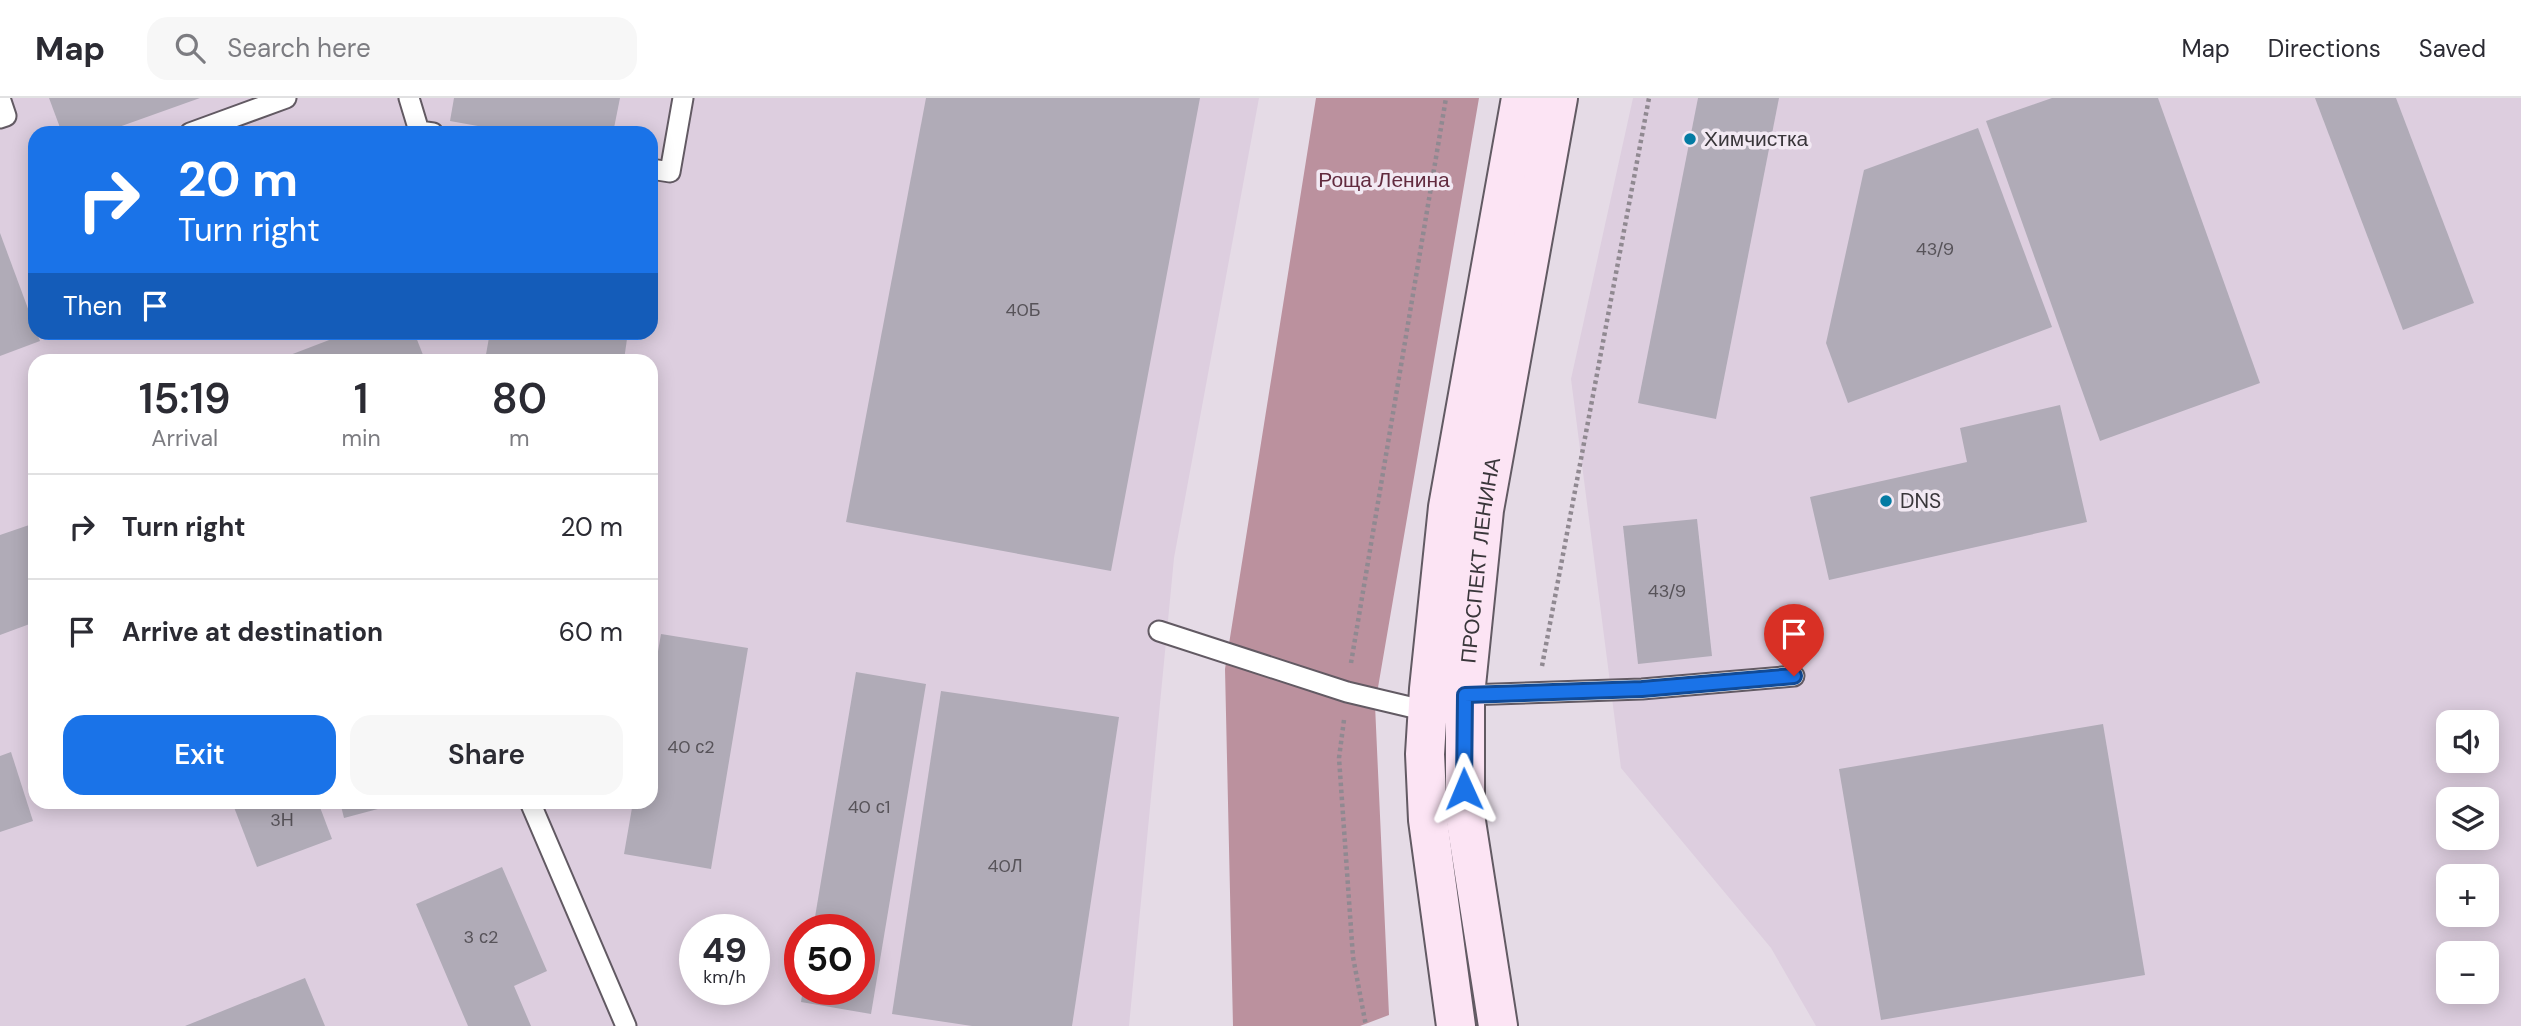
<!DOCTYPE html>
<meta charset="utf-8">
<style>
body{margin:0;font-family:"DM Sans",sans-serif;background:#f7f7f7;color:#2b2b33;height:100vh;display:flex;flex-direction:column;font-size:26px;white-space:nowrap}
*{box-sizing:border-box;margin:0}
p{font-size:23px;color:#7c7c81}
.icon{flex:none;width:38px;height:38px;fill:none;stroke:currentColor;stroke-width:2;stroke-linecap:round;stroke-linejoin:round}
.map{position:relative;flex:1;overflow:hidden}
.sheet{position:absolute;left:28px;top:256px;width:630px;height:455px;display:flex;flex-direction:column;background:#fff;border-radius:21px;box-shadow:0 4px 18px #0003}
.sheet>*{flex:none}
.top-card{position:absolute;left:28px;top:28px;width:630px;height:214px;border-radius:21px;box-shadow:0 4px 18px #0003;background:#1a73e8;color:#fff;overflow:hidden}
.buttons{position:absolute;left:2436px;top:612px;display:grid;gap:14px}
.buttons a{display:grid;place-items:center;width:63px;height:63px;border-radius:14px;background:#fff;box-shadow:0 4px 18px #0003;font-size:35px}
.speed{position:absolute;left:679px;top:816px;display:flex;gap:14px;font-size:35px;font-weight:700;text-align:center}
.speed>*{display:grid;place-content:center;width:91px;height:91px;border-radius:50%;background:#fff;box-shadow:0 4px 18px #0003;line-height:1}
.speed small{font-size:18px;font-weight:400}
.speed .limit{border:10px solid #d22;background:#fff;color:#111}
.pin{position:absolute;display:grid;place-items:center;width:60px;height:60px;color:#fff;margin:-72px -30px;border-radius:50% 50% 50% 0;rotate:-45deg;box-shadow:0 0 7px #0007}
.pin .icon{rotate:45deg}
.me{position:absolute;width:77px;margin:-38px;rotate:359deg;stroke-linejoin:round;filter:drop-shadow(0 0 5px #0008)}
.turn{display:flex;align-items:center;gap:24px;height:147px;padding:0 35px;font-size:32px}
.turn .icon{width:91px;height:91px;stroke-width:2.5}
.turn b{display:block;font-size:49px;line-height:60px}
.then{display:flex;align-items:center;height:66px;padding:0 35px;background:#0003;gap:14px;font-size:26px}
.eta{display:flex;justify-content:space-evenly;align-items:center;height:119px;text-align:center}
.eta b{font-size:42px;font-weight:600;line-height:49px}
.action{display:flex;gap:14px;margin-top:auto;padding:14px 35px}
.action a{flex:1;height:80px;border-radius:21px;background:#1a73e8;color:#fff;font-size:28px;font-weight:600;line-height:80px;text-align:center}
.action a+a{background:#f7f7f7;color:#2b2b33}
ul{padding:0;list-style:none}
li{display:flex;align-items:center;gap:21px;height:105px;padding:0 35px;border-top:2px solid #e1e1e2}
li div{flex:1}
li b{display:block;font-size:26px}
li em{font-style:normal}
header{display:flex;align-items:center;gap:42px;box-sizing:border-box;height:98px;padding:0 35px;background:#fff;border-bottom:2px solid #e1e1e2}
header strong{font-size:33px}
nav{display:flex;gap:38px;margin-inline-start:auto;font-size:24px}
.search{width:490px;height:63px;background:#f7f7f7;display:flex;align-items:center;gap:18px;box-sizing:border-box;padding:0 24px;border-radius:21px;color:#7c7c81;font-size:26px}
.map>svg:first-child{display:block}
</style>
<header>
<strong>Map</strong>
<div class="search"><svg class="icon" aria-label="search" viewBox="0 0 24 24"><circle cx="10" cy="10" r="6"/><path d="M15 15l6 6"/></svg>Search here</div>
<nav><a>Map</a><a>Directions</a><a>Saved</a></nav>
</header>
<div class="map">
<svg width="2521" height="928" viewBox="0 0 2521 928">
<rect width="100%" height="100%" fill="#e5dbe6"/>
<g fill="#ddcedf" fill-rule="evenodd">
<path d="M0,0h1259l-85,460 -45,468h-1129zM35,35h616v199h-616zM35,262h616v442h-616zM695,831h59v60h-59zM800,831h59v60h-59z"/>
<path d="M1633,0h888v928h-705l-45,-78 -150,-180 -50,-389zM2448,625h39v38h-39zM2448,702h39v38h-39zM2448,779h39v38h-39zM2448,856h39v38h-39z"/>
</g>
<polygon fill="#bb919e" points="1316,0 1479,0 1375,607 1389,917 1360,928 1233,928 1225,571"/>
<g fill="#b0abb7">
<polygon points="49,0 200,0 102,35 62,35"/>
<polygon points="454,0 620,0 613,35 517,35 450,23"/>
<polygon points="926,0 1200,0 1111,473 846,424"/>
<polygon points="1698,0 1779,0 1716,321 1638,305"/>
<polygon points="2052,0 2158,0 2260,285 2100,343 1986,23"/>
<polygon points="2315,0 2396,0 2474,205 2403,232"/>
<polygon points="1978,30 2052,229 1848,305 1826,245 1864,72"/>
<polygon points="0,135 40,243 0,258"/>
<polygon points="350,234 414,234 425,262 277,262"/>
<polygon points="490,234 628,234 624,262 485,262"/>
<polygon points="2060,307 2087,424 1829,482 1810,399 1967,364 1960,330"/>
<polygon points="1697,421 1712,558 1638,566 1623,428"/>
<polygon points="35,425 35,524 0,537 0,437"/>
<polygon points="661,536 748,550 711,771 624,756 633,704 651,704 651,594"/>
<polygon points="856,574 926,586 871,916 801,904 803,891 859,891 859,831 813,831"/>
<polygon points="941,593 1119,619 1072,928 972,928 892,916"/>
<polygon points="2103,626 2145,877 1881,922 1839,671"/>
<polygon points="11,654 33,723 0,734 0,658"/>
<polygon points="232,704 318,704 332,741 257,769"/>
<polygon points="340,704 404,704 344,720"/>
<polygon points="502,769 547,873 514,888 531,928 468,928 416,806"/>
<polygon points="305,880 325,928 185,928"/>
</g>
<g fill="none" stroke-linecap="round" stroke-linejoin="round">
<defs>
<g id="service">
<polyline points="0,0 6,18 0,20"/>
<polyline points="409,0 419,33 433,35"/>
<polyline points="190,35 286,0"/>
<polyline points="651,71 670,74 683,0"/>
<polyline points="1159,533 1347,594 1427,613"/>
<polyline points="1465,597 1642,591 1794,578"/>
<polyline points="530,704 626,928"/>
</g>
<g id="secondary">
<polyline points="1456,928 1428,722 1425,656 1429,591 1448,409 1521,0"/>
<path id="s1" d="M1498,928l-33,-211v-120l19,-185 74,-412"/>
</g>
</defs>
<use href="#service" stroke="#625a63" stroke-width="23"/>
<use href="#secondary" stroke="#625a63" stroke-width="42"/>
<g stroke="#908991" stroke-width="4.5" stroke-dasharray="3.5 3.5" stroke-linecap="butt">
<polyline points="1351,565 1446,0"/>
<polyline points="1542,568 1649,0"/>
<polyline points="1344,622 1339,660 1353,859 1366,928"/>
</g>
<use href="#service" stroke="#fff" stroke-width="19"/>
<use href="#secondary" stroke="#fce4f4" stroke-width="38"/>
</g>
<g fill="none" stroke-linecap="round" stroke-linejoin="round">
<defs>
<polyline id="route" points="1464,691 1465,597 1642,591 1794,578"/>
</defs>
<use href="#route" stroke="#114b97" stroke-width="18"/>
<use href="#route" stroke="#1a73e8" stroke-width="12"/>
</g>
<g fill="#037ba3" stroke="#f2e9f3" stroke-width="2.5">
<circle cx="1690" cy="41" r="7"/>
<circle cx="1886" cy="403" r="7"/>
</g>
<g text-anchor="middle" stroke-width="7" stroke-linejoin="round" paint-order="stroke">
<g font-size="18" fill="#575359">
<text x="1935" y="157">43/9</text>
<text x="1023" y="218">40Б</text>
<text x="1667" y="499">43/9</text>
<text x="691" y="655">40 с2</text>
<text x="869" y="715">40 с1</text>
<text x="282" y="728">3Н</text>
<text x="1005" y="774">40Л</text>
<text x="481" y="845">3 с2</text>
</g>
<g font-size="21" fill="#39363a" stroke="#f2e9f3" text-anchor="start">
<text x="1704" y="48">Химчистка</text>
<text x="1900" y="410">DNS</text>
</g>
<g font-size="21" fill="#622b3f" stroke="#f2e9f3">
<text x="1384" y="89">Роща Ленина</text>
</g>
<g font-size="21" fill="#39363a" stroke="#f2e9f3">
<text dy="7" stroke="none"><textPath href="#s1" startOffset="469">ПРОСПЕКТ ЛЕНИНА</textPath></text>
</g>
</g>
</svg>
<div class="buttons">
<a><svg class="icon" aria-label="sound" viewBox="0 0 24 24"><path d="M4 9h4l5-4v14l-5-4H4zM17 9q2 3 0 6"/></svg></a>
<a><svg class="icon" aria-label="layers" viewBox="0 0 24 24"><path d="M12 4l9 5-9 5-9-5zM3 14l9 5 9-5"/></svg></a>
<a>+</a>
<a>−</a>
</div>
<div class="speed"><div>49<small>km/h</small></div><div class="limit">50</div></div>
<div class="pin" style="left:1794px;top:578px;background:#d93025"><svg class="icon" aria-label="arrive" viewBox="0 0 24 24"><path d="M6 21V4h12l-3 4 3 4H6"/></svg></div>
<svg class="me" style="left:1464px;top:691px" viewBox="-20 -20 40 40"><path d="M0-17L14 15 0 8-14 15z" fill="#1a73e8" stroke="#fff" stroke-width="4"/></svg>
<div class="top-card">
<div class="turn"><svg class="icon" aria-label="right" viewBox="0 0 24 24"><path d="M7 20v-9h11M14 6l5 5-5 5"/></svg><div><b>20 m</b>Turn right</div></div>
<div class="then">Then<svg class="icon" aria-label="arrive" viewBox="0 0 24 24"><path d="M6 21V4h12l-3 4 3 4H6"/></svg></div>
</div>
<section class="sheet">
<div class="eta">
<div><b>15:19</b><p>Arrival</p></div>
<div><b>1</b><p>min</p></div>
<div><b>80</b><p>m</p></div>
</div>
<ul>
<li><svg class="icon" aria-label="right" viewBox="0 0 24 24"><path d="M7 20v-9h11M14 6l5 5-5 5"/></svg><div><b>Turn right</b></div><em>20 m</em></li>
<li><svg class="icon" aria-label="arrive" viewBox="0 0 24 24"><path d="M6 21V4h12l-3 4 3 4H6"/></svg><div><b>Arrive at destination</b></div><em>60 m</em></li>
</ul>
<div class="action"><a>Exit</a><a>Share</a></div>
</section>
</div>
